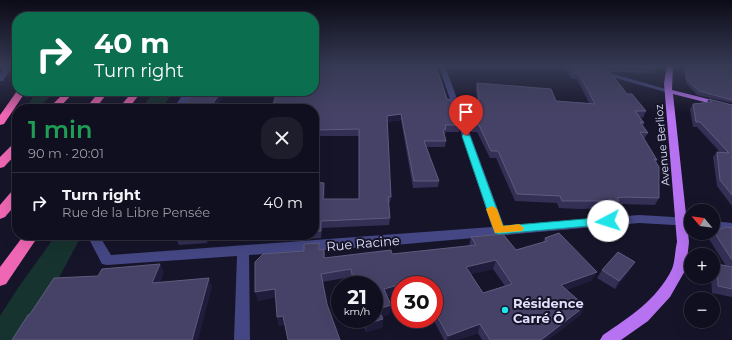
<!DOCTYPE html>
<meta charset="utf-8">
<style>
body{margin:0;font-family:Montserrat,sans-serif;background:#1e1d2c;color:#f1f3f6;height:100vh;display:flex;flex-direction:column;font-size:15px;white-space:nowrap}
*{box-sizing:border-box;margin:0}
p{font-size:13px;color:#9c9ca4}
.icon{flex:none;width:22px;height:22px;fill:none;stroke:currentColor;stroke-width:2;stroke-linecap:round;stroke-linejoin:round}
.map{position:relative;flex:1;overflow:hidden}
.panel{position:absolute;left:12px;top:104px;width:307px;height:136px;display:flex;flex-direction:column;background:#100f1f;border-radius:16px;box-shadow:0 4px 16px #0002,0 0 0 1px #302f3d}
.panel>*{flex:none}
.guide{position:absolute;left:12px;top:12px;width:307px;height:84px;border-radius:16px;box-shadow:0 4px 16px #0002,0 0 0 1px #302f3d;background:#0b6e4f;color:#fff;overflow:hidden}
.needle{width:26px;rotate:299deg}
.controls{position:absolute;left:684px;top:204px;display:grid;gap:8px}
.controls a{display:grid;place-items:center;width:36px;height:36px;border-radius:50%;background:#100f1f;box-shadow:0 4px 16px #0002,0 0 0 1px #302f3d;font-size:20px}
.speed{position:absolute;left:331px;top:276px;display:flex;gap:8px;font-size:20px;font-weight:700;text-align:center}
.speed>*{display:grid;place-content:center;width:52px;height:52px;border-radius:50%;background:#100f1f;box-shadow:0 4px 16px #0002,0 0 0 1px #302f3d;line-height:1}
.speed small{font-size:10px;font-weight:400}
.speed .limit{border:6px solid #d22;background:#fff;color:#111}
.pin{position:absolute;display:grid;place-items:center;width:34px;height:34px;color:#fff;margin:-41px -17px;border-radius:50% 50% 50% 0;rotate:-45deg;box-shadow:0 0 4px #0007}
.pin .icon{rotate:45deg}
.me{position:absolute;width:44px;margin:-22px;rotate:265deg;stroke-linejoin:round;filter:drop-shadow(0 0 3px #0008)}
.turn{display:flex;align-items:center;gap:14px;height:84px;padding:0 16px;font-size:18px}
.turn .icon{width:52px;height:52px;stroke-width:2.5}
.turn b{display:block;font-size:28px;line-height:34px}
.round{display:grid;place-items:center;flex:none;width:42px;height:42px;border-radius:16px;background:#1e1d2c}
.headline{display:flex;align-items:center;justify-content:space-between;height:68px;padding:0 16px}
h1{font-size:24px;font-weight:600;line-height:30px;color:#1e9e55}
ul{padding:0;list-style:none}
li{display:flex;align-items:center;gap:12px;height:60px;padding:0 16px;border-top:1px solid #302f3d}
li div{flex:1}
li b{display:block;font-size:15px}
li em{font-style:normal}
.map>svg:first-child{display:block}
</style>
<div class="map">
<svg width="732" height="340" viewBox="0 0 732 340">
<rect width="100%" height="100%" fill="#161429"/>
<g fill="#17332f">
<polygon points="37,91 56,91 37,109 25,109"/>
<polygon points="154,91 174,91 161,109 141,109"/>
<polygon points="56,235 82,235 25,340 0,340 0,316 18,288"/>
</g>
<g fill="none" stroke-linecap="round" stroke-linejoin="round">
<g fill="#444783" fill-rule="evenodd">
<polygon points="5,66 12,66 3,81 0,81 0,74"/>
<polygon points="439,66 445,66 504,226 639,215 691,218 691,226 639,223 395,245 249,255 250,340 234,340 237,256 107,265 102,264 88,237 89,235 101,235 100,237 111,255 492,227"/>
<polygon points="573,66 585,66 673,91 669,93"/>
<polygon points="185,91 193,91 181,109 173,109"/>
<polygon points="713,221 732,223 732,231 713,229"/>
</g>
<path fill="#b672f0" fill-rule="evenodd" d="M667,66h6l-1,24 60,15v4l-59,-15 16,148 -3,27 -16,28 -22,24 -27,19h-21l3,-5c26,-18 54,-35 69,-66 3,-7 3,-19 5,-27l-13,-159z"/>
<g fill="#ef67b4" fill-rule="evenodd">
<polygon points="17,91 26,91 4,124 0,125 0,115"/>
<polygon points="66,91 75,91 58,109 48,109"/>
<polygon points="100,91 109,91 95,109 85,109"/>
<polygon points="133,91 142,91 128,109 118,109"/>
<polygon points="17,143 17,153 4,167 0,168 0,157 13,144"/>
<polygon points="17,190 17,203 5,217 0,219 0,205 12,191"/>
<polygon points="24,235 39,235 6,284 0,286 0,267"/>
</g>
</g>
<g fill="#332f55" fill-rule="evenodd">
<polygon points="564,66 655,66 656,68 654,73 610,72 627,94 646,111 643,118 640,117 644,123 643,126 648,133 644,139 657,160 656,163 659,198 655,205 620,204 617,205 615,208 578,209 559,208 557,203 515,201 496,158 490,158 477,132 471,132 461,106 462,100 477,101 476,89 477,83 556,101 589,103 577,79 572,79"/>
<polygon points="683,66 732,66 732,103 697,95 686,83"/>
<polygon points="447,99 460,125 459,132 446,132 444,136 446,141 445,147 426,147 439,181 438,187 413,188 401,120 387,122 391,197 390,203 389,203 390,218 389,225 322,228 321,238 307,239 307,235 314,235 314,182 325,190 324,199 359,199 359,136 318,136 318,142 314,142 314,109 274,109 273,105"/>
<polygon points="709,99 732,105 732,206 717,186 713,157 717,152 720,152 697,127 693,127 690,109 693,104 707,102"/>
<polygon points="732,228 732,297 712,293 711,277 713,277 713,269 717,264 726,266 709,239 714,232"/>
<polygon points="153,235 210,235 207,243 179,245 176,239 156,240"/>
<path d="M471,237l45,13 27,-8 2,-4 47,42 -26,10 19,16 -5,9 -32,25h-66l-4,-7 -21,7h-13l-11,-21h1v-34h-34v8l-13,3 3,18 -8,3 1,2v8l-17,5 -4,-13h12v-34h-21l-2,-8 -29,5 -37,42 -6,2 -2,-9 -1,-20 -18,4 46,-50 15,-8 1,7 4,-1 1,9 67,-4 77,-8zM493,269l12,17 -22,7 -12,-19z"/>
<polygon points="602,270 630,270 615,289 597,278"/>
</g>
<g fill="#201c3c">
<polygon points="222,91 227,91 215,109 210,107"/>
<polygon points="401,114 401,120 387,122 387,116"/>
<polygon points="318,130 318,142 317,136"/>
<polygon points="324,183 325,190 324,206 323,199"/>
<polygon points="321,221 322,228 321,238"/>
<polygon points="206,235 210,235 207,243 205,236"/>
<polygon points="496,260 493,269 464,276 466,267"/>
<polygon points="635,262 630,270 615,289 619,281"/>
<polygon points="160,264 164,272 157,291 152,283"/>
<polygon points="597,272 592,280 557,294 561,285"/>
<polygon points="209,278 212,287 198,340 192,340"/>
<polygon points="413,281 412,285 400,285 400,293 383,297 384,289"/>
<polygon points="275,289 277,297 258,301 255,292"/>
<polygon points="391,305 390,314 378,318 378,309"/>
<polygon points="585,306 580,315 548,340 541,340"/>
<polygon points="283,316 285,324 279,326 277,317"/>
<polygon points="383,319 383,327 366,332 366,324"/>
<polygon points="480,324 478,333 457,340 447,340 448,336"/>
</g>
<g fill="#464267" stroke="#5e5b7e" fill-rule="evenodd">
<polygon points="314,66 436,66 447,99 451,100 460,125 445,125 446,129 443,130 446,141 424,141 439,181 414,181 401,114 387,116 391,197 388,197 390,218 321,221 321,231 314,231 314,182 324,183 323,199 359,199 359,129 318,130 317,136 314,136 314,109 296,109 297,104 273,105 277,91 314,91"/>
<polygon points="569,66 593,66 610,72 627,94 632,94 646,111 635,111 644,123 640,122 648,133 640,132 657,160 654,159 659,167 659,198 624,197 617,198 619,201 562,201 560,196 517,194 498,151 491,151 479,125 472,125 462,100 479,101 477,83 551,89 556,101 595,104 579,74 574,73"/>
<polygon points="621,66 655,66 656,68"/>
<polygon points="685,66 732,66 732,100 699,91 687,80"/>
<polygon points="193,91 222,91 210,107 243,106 242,109 182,109"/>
<polygon points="709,99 732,105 732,195 720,180 717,152 729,153 700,122 696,122 693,104 712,102"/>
<polygon points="726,227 732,228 732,260 714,232"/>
<path d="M559,233l38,39 -36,13 24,21 -44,34h-51l-10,-16 -32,12 -14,-26v-25h-19l-2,-4 -29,8 7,16 -13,4 5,10 -17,5 -1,-5h9v-34h-20l-3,-16 -30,5 6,30 13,36h-52l-5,-24 -6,1 -2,-28 -20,3v-30l8,-8 41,-3v-7l15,-1v7l5,-1v9l67,-8 1,4 84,-9 -5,-8 32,-3 13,16 31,-9 -2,-3zM496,260l16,24 -29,9 -17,-26z"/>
<polygon points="178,235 206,235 205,236 176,239"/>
<polygon points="618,252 635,262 619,281 602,270"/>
<polygon points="160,264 152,283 209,278 192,340 12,340 28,315 30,314 54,278 98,276 102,269"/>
<polygon points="717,264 732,267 732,289 718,286"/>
</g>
<linearGradient id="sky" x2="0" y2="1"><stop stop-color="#0c0b17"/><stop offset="0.58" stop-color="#363a54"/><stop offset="1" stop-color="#363a54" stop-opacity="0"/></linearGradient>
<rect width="732" height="114" fill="url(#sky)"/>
<polygon fill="#20e4e8" stroke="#159497" points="463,134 470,136 503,226 608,217 612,218 613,221 612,224 499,234 495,233 462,136"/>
<polygon fill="#f59e0b" points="492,206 497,209 503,226 519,224 524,228 522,231 495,233 486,209"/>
<circle fill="#20e4e8" stroke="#161429" stroke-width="1.5" cx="505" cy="310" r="4"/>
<g text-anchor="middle" stroke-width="4" stroke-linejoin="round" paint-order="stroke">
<g font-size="11" fill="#e0e0fc" stroke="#161429">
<text transform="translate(662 145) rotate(-95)" y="4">Avenue Berlioz</text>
</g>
<g font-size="13" fill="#e0e0fc" stroke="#161429">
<text transform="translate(363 243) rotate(-5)" y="5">Rue Racine</text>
</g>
<g font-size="13" font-weight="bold" fill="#e0e0fc" stroke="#161429" text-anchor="start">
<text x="513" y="308">Résidence<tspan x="513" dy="15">Carré Ô</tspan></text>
</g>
</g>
</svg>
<div class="controls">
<a><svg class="needle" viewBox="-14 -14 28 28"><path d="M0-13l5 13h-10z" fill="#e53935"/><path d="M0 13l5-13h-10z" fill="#9c9ca4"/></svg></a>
<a>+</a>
<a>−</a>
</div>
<div class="speed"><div>21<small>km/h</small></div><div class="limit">30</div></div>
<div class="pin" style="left:466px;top:136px;background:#d93025"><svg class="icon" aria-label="arrive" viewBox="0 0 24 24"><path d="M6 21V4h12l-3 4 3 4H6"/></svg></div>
<svg class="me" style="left:608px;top:221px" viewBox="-20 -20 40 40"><circle r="19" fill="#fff"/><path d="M0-13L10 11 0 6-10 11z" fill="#20e4e8"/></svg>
<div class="guide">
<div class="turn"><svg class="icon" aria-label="right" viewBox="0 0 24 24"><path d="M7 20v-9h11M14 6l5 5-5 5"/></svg><div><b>40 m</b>Turn right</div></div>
</div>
<section class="panel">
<div class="headline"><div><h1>1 min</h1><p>90 m · 20:01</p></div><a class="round"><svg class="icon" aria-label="close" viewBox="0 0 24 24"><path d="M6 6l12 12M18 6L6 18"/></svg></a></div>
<ul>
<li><svg class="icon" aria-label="right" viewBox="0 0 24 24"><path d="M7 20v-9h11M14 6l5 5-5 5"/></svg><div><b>Turn right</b><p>Rue de la Libre Pensée</p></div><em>40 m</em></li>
</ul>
</section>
</div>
